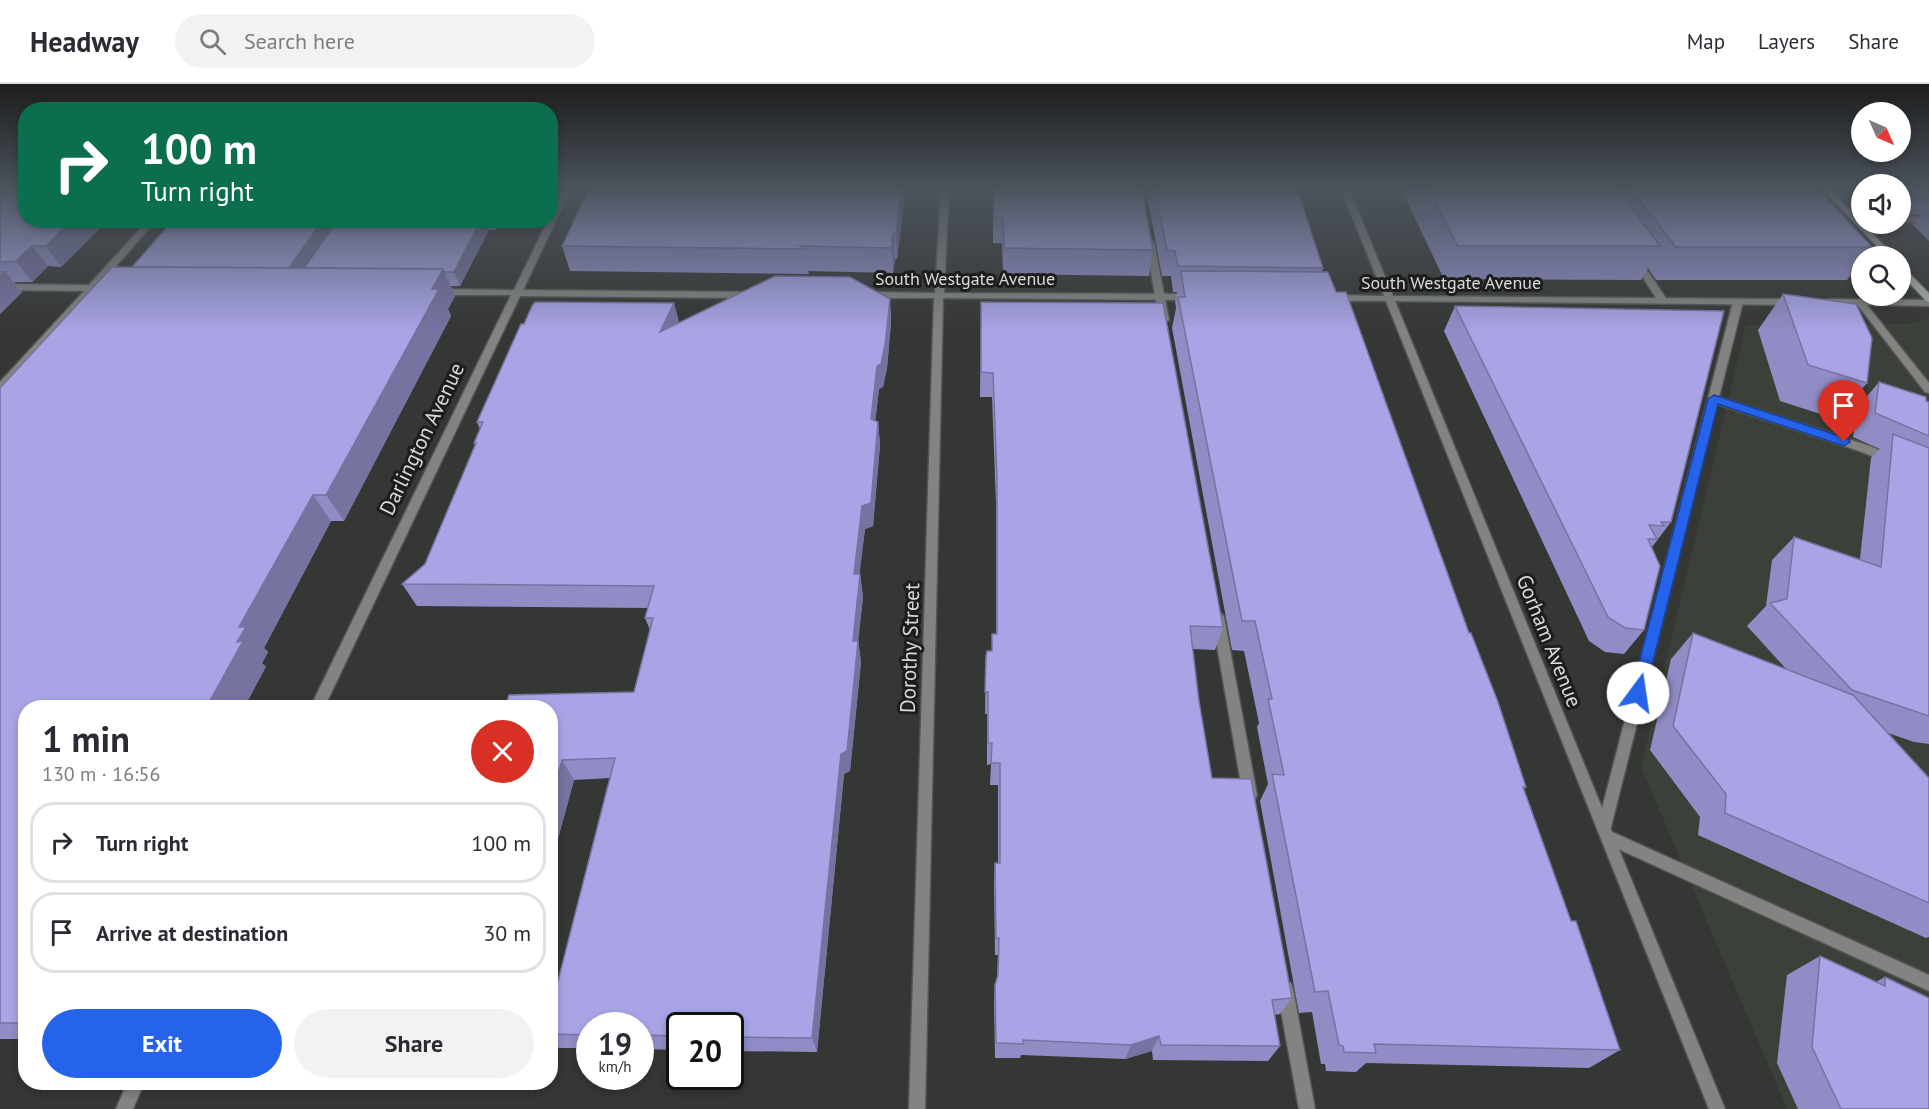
<!DOCTYPE html>
<meta charset="utf-8">
<style>
body{margin:0;font-family:"PT Sans",sans-serif;background:#f2f2f3;color:#2b2b33;height:100vh;display:flex;flex-direction:column;font-size:22px;white-space:nowrap}
*{box-sizing:border-box;margin:0}
p{font-size:20px;color:#7c7c81}
.icon{flex:none;width:33px;height:33px;fill:none;stroke:currentColor;stroke-width:2;stroke-linecap:round;stroke-linejoin:round}
.map{position:relative;flex:1;overflow:hidden}
.details{position:absolute;left:18px;top:616px;width:540px;height:390px;display:flex;flex-direction:column;background:#fff;border-radius:24px;box-shadow:0 3px 9px #0003}
.details>*{flex:none}
.hud{position:absolute;left:18px;top:18px;width:540px;height:126px;border-radius:24px;box-shadow:0 3px 9px #0003;background:#0b6e4f;color:#fff;overflow:hidden}
.needle{width:39px;rotate:135deg}
.fabs{position:absolute;left:1851px;top:18px;display:grid;gap:12px}
.fabs a{display:grid;place-items:center;width:60px;height:60px;border-radius:50%;background:#fff;box-shadow:0 3px 9px #0003;font-size:30px}
.speed{position:absolute;left:576px;top:928px;display:flex;gap:12px;font-size:30px;font-weight:700;text-align:center}
.speed>*{display:grid;place-content:center;width:78px;height:78px;border-radius:50%;background:#fff;box-shadow:0 3px 9px #0003;line-height:1}
.speed small{font-size:15px;font-weight:400}
.speed .limit{border:3px solid #111;border-radius:9px;background:#fff;color:#111}
.pin{position:absolute;display:grid;place-items:center;width:51px;height:51px;color:#fff;margin:-62px -26px;border-radius:50% 50% 50% 0;rotate:-45deg;box-shadow:0 0 6px #0007}
.pin .icon{rotate:45deg}
.me{position:absolute;width:66px;margin:-33px;rotate:14deg;stroke-linejoin:round;filter:drop-shadow(0 0 4px #0008)}
.turn{display:flex;align-items:center;gap:21px;height:126px;padding:0 24px;font-size:27px}
.turn .icon{width:78px;height:78px;stroke-width:2.5}
.turn b{display:block;font-size:42px;line-height:51px}
.round{display:grid;place-items:center;flex:none;width:63px;height:63px;border-radius:32px;background:#f2f2f3}
.summary{display:flex;align-items:center;justify-content:space-between;height:102px;padding:0 24px}
h1{font-size:36px;font-weight:700;line-height:45px}
.cta{display:flex;gap:12px;margin-top:auto;padding:12px 24px}
.cta a{flex:1;height:69px;border-radius:36px;background:#2563eb;color:#fff;font-size:24px;font-weight:700;line-height:69px;text-align:center}
.cta a+a{background:#f2f2f3;color:#2b2b33}
ul{padding:0;list-style:none}
li{display:flex;align-items:center;gap:18px;height:81px;margin:0 12px 9px;padding:0 12px;border:3px solid #e1e1e2;border-radius:24px}
li div{flex:1}
li b{display:block;font-size:22px}
li em{font-style:normal}
header{display:flex;align-items:center;gap:36px;box-sizing:border-box;height:84px;padding:0 30px;background:#fff;border-bottom:2px solid #e1e1e2}
header strong{font-size:28px}
nav{display:flex;gap:33px;margin-inline-start:auto;font-size:21px}
.search{width:420px;height:54px;background:#f2f2f3;display:flex;align-items:center;gap:15px;box-sizing:border-box;padding:0 21px;border-radius:33px;color:#7c7c81;font-size:22px}
.map>svg:first-child{display:block}
</style>
<header>
<strong>Headway</strong>
<div class="search"><svg class="icon" aria-label="search" viewBox="0 0 24 24"><circle cx="10" cy="10" r="6"/><path d="M15 15l6 6"/></svg>Search here</div>
<nav><a>Map</a><a>Layers</a><a>Share</a></nav>
</header>
<div class="map">
<svg width="1929" height="1025" viewBox="0 0 1929 1025">
<rect width="100%" height="100%" fill="#353734"/>
<polygon fill="#3b4038" points="1929,234 1929,1025 1787,1025 1641,683 1746,241 1907,240"/>
<g fill="none" stroke-linecap="round" stroke-linejoin="round">
<defs>
<g id="lane">
<polygon points="1900,132 1929,133 1929,139 1900,138"/>
<polygon points="1150,155 1154,158 1169,236 1164,239 1159,236 1146,158"/>
<polygon points="1637,175 1640,176 1668,217 1666,219 1663,220 1658,217 1633,178"/>
<polygon points="1738,215 1743,218 1719,313 1870,362 1893,372 1894,375 1893,378 1885,378 1862,368 1717,320 1610,747 1929,891 1929,907 1603,758 1601,753 1602,750 1599,749 1597,744 1733,218"/>
<polygon points="1860,215 1863,216 1929,299 1929,309 1925,308 1857,220 1855,218"/>
<polygon points="1218,528 1222,530 1224,533 1257,711 1255,715 1250,717 1245,715 1243,711 1212,533 1214,530"/>
<polygon points="1285,897 1291,899 1293,905 1315,1025 1299,1025 1277,905 1279,899"/>
</g>
<g id="street">
<polygon points="563,105 571,105 523,206 752,208 757,211 752,214 520,212 324,624 310,624 511,211 439,211 434,208 439,205 514,206 548,136 550,136 550,130"/>
<polygon points="941,105 949,105 944,209 1190,210 1195,213 1190,216 943,214 925,1025 909,1025 934,214 868,214 863,211 868,208 935,209"/>
<polygon points="1341,105 1349,105 1393,212 1793,215 1798,218 1793,221 1395,217 1725,1025 1709,1025 1386,217 1333,217 1328,214 1333,211 1384,212"/>
<polygon points="148,136 157,136 99,201 110,202 110,206 94,207 4,306 0,307 0,298 84,207 0,206 0,200 89,201"/>
<polygon points="1828,215 1929,216 1929,222 1825,220 1823,218"/>
<polygon points="127,999 144,999 133,1025 116,1025"/>
</g>
<g id="secondary">
<polygon points="1822,105 1830,105 1894,172 1886,172"/>
<polygon points="1900,180 1929,209 1929,218 1926,217 1900,189"/>
</g>
</defs>
<use href="#lane" stroke="#535552" stroke-width="3"/>
<use href="#street" stroke="#535552" stroke-width="3"/>
<use href="#secondary" stroke="#535552" stroke-width="3"/>
<use href="#lane" fill="#838482" fill-rule="evenodd"/>
<use href="#street" fill="#838482" fill-rule="evenodd"/>
<use href="#secondary" fill="#aeb0ad" fill-rule="evenodd"/>
</g>
<g fill="#908dc6">
<polygon points="0,105 26,136 108,136 61,183 48,182 32,198 14,198 22,208 0,230"/>
<polygon points="589,105 903,105 904,117 897,175 895,175 893,189 808,187 809,190 570,187 562,162"/>
<polygon points="993,105 1142,105 1153,166 1149,192 1003,190 1002,159 993,159"/>
<polygon points="1146,105 1297,105 1323,184 1322,188 1469,549 1526,703 1524,705 1571,837 1620,966 1589,984 1366,979 1356,988 1326,987 1325,980 1321,980 1312,928 1299,929 1260,717 1268,700 1257,643 1259,639 1244,567 1232,566 1172,244 1176,224 1175,218 1177,208 1173,208 1171,192 1162,192"/>
<polygon points="1401,105 1818,105 1872,163 1865,172 1862,172 1862,177 1847,196 1656,196 1648,184 1641,196 1444,195"/>
<polygon points="1900,105 1929,105 1929,157 1913,141 1921,131 1902,130 1900,129"/>
<polygon points="173,136 503,136 496,146 489,146 460,202 451,202 455,212 448,225 451,232 344,437 331,437 264,564 268,568 262,579 266,583 26,624 26,955 0,955 0,304 132,183"/>
<polygon points="1783,210 1867,299 1836,335 1780,317 1758,246"/>
<polygon points="890,215 891,238 887,284 883,303 879,305 875,337 878,338 880,361 873,442 865,445 859,490 860,490 863,513 858,557 861,578 850,687 844,690 817,968 730,967 730,942 680,942 680,966 640,965 640,942 590,942 590,964 559,964 550,955 550,928 610,694 574,696 550,784 550,624 634,608 650,546 645,534 648,524 417,522 402,500 425,480 475,362 474,359 480,345 477,338 674,219 679,239"/>
<polygon points="981,218 1223,543 1215,566 1193,565 1199,617 1212,694 1292,914 1280,930 1274,931 1280,962 1268,977 1153,976 1152,967 1125,975 1021,971 1020,974 995,974 994,917 995,901 997,893 998,871 995,871 994,798 995,779 998,779 998,701 990,701 991,680 987,681 987,630 985,630 986,572 992,567 992,550 996,550 996,420 992,313 980,313"/>
<polygon points="1455,222 1671,438 1652,463 1644,546 1624,570 1605,568 1589,557 1444,247"/>
<polygon points="1879,298 1929,318 1929,660 1914,658 1888,649 1929,694 1929,853 1926,854 1698,751 1700,733 1650,666 1671,575 1693,549 1787,586 1747,542 1766,522 1772,476 1794,453 1860,475 1871,374 1880,365 1853,353 1858,323"/>
<polygon points="1820,872 1876,898 1885,893 1929,1025 1798,1025 1777,979 1787,891"/>
</g>
<g fill="#7673a1">
<polygon points="899,105 903,105 904,117 897,175 896,150"/>
<polygon points="72,136 108,136 61,183 46,162"/>
<polygon points="323,136 341,136 306,186 288,186"/>
<polygon points="481,136 485,136 489,146 460,202 454,188"/>
<polygon points="492,136 503,136 496,146"/>
<polygon points="893,150 895,175 893,189 892,164"/>
<polygon points="32,162 48,182 32,198 16,177"/>
<polygon points="443,185 455,212 448,225 451,232 344,437 326,411"/>
<polygon points="5,188 22,208 0,230 0,193"/>
<polygon points="890,215 891,238 887,284 883,303 879,305 873,358 871,335 877,282"/>
<polygon points="674,219 679,242 660,248"/>
<polygon points="878,338 880,361 873,442 865,445 857,512 854,490 862,422"/>
<polygon points="313,411 331,437 264,564 268,568 262,579 266,583 244,624 206,624 237,558 239,543"/>
<polygon points="860,490 863,513 856,578 853,557"/>
<polygon points="858,557 861,578 850,687 844,690 817,968 812,954 841,670"/>
<polygon points="562,676 574,696 550,784 550,718"/>
<polygon points="1159,952 1152,967 1125,975 1131,961"/>
</g>
<g fill="#a8a4e6" stroke="#7673a1" stroke-width="1.5">
<polygon points="0,105 26,105 26,136 72,136 46,162 32,162 16,177 0,178"/>
<polygon points="589,105 901,105 896,150 893,150 892,164 800,162 805,165 562,162"/>
<polygon points="994,105 1142,105 1153,166 1004,164 1003,134 994,134"/>
<polygon points="1155,105 1297,105 1323,184 1178,182 1175,167 1167,166"/>
<polygon points="1429,105 1618,105 1660,162 1458,162"/>
<polygon points="1631,105 1818,105 1872,163 1676,163"/>
<polygon points="1910,105 1929,105 1929,111 1917,111"/>
<polygon points="173,136 323,136 289,184 132,183"/>
<polygon points="338,136 481,136 454,188 444,188 443,185 304,184"/>
<polygon points="112,183 443,185 432,205 439,205 326,411 313,411 239,543 246,543 237,558 243,557 206,624 26,624 26,939 0,939 0,304"/>
<polygon points="1181,187 1328,188 1336,208 1346,208 1469,549 1471,549 1498,618 1526,703 1523,703 1571,837 1576,837 1620,966 1374,960 1376,969 1344,968 1343,962 1339,961 1328,907 1315,908 1272,690 1284,691 1268,615 1272,615 1255,537 1242,537 1178,213 1185,213"/>
<polygon points="0,188 5,188 0,193"/>
<polygon points="775,192 850,193 890,215 885,261 881,280 877,282 871,335 878,338 871,419 862,422 854,490 860,490 853,557 858,557 847,667 841,670 812,954 730,953 730,942 680,942 680,952 640,951 640,942 590,942 590,951 550,950 550,928 615,674 562,676 550,718 550,624 505,624 509,611 634,608 653,534 645,534 654,502 402,500 425,480 476,359 474,359 483,338 477,338 521,240 524,240 532,222 535,218 674,219 660,248"/>
<polygon points="1783,210 1856,220 1872,254 1867,299 1808,281"/>
<polygon points="981,218 1163,219 1223,543 1190,542 1199,617 1212,694 1251,695 1292,914 1272,916 1280,962 1161,961 1159,952 1131,961 1023,956 1023,960 996,959 995,901 998,891 999,854 996,854 995,779 1000,779 1000,679 991,679 992,659 988,659 988,608 985,608 986,572 987,567 992,567 992,550 997,550 997,396 993,289 981,288"/>
<polygon points="1455,222 1724,227 1671,438 1661,438 1664,442 1649,441 1657,455 1648,455 1660,482 1644,546 1625,544 1608,533"/>
<polygon points="1879,298 1926,313 1926,317 1929,318 1929,352 1875,329"/>
<polygon points="1893,350 1929,364 1929,632 1852,606 1770,519 1787,515 1794,453 1881,483"/>
<polygon points="1693,549 1853,611 1929,694 1929,819 1725,729 1726,710 1673,642"/>
<polygon points="371,622 439,623 370,624"/>
<polygon points="1820,872 1885,902 1885,893 1929,914 1929,1025 1841,1025 1812,963"/>
</g>
<linearGradient id="sky" x2="0" y2="1"><stop stop-color="#1d1e1d"/><stop offset="0.42" stop-color="#4b535c"/><stop offset="1" stop-color="#4b535c" stop-opacity="0"/></linearGradient>
<rect width="1929" height="248" fill="url(#sky)"/>
<polygon fill="#2563eb" stroke="#184099" stroke-width="1.5" points="1714,311 1849,355 1850,358 1844,362 1718,320 1645,609 1638,615 1631,609 1708,315"/>
<g text-anchor="middle" stroke-width="6" stroke-linejoin="round" paint-order="stroke">
<g font-size="18" fill="#d9dbd9" stroke="#1d1e1c">
<text x="965" y="201">South Westgate Avenue</text>
<text x="1451" y="205">South Westgate Avenue</text>
</g>
<g font-size="21" fill="#d9dbd9" stroke="#1d1e1c">
<text transform="translate(422 355) rotate(-64)" y="7">Darlington Avenue</text>
<text transform="translate(1549 557) rotate(68)" y="7">Gorham Avenue</text>
<text transform="translate(910 564) rotate(-88)" y="7">Dorothy Street</text>
</g>
</g>
</svg>
<div class="fabs">
<a><svg class="needle" viewBox="-14 -14 28 28"><path d="M0-13l5 13h-10z" fill="#e53935"/><path d="M0 13l5-13h-10z" fill="#7c7c81"/></svg></a>
<a><svg class="icon" aria-label="sound" viewBox="0 0 24 24"><path d="M4 9h4l5-4v14l-5-4H4zM17 9q2 3 0 6"/></svg></a>
<a><svg class="icon" aria-label="search" viewBox="0 0 24 24"><circle cx="10" cy="10" r="6"/><path d="M15 15l6 6"/></svg></a>
</div>
<div class="speed"><div>19<small>km/h</small></div><div class="limit">20</div></div>
<div class="pin" style="left:1844px;top:358px;background:#d93025"><svg class="icon" aria-label="arrive" viewBox="0 0 24 24"><path d="M6 21V4h12l-3 4 3 4H6"/></svg></div>
<svg class="me" style="left:1638px;top:609px" viewBox="-20 -20 40 40"><circle r="19" fill="#fff"/><path d="M0-13L10 11 0 6-10 11z" fill="#2563eb"/></svg>
<div class="hud">
<div class="turn"><svg class="icon" aria-label="right" viewBox="0 0 24 24"><path d="M7 20v-9h11M14 6l5 5-5 5"/></svg><div><b>100 m</b>Turn right</div></div>
</div>
<section class="details">
<div class="summary"><div><h1>1 min</h1><p>130 m · 16:56</p></div><a class="round" style="background:#d93025;color:#fff"><svg class="icon" aria-label="close" viewBox="0 0 24 24"><path d="M6 6l12 12M18 6L6 18"/></svg></a></div>
<ul>
<li><svg class="icon" aria-label="right" viewBox="0 0 24 24"><path d="M7 20v-9h11M14 6l5 5-5 5"/></svg><div><b>Turn right</b></div><em>100 m</em></li>
<li><svg class="icon" aria-label="arrive" viewBox="0 0 24 24"><path d="M6 21V4h12l-3 4 3 4H6"/></svg><div><b>Arrive at destination</b></div><em>30 m</em></li>
</ul>
<div class="cta"><a>Exit</a><a>Share</a></div>
</section>
</div>
